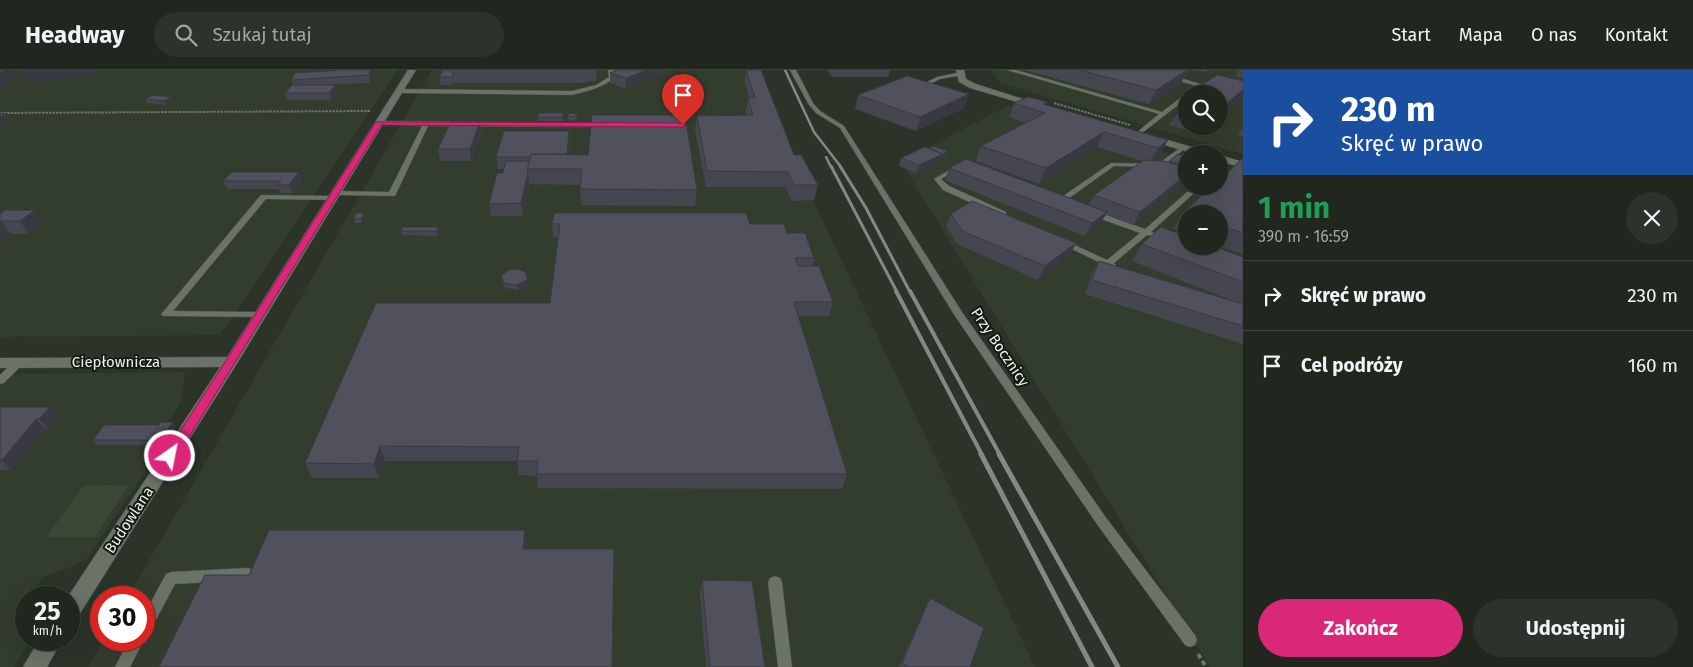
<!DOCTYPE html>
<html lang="pl">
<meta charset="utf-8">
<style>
body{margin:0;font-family:"Fira Sans",sans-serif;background:#2d322c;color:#f1f3f6;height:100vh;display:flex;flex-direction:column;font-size:19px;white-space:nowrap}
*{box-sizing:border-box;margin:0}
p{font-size:16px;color:#a2a5a4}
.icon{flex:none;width:28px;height:28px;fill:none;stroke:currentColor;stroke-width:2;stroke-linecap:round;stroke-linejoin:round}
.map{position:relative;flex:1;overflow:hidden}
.drawer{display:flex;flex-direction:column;background:#21261f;width:450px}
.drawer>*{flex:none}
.hud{background:#1a4fa0;color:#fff;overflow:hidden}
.fabs{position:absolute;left:1178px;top:15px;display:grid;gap:10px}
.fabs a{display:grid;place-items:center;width:50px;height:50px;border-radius:50%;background:#21261f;box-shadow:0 5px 20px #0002,0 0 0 1px #3e433d;font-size:25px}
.speed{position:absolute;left:15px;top:516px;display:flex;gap:10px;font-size:25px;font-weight:700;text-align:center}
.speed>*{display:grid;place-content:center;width:65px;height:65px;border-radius:50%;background:#21261f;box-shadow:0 5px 20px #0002,0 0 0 1px #3e433d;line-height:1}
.speed small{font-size:12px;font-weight:400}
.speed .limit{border:8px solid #d22;background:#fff;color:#111}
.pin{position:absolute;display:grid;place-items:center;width:42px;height:42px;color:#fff;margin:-51px -21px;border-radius:50% 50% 50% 0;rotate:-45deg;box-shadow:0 0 5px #0007}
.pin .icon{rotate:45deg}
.me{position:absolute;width:55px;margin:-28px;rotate:33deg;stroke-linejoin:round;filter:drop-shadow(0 0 4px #0008)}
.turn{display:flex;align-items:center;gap:18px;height:105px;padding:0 15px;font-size:22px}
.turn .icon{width:65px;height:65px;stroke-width:2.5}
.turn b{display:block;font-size:35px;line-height:42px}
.round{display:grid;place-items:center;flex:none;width:52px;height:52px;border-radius:26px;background:#2d322c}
.overview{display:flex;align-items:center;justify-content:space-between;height:85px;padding:0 15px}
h1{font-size:30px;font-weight:700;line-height:38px;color:#1e9e55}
.button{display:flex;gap:10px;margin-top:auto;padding:10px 15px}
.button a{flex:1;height:58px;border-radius:30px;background:#db2777;color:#fff;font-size:20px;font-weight:700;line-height:58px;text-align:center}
.button a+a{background:#2d322c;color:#f1f3f6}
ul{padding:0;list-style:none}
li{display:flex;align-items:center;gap:15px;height:70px;padding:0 15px;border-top:1px solid #3e433d}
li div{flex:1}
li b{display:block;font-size:19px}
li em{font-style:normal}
header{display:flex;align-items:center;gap:30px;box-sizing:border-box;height:70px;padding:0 25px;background:#21261f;border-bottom:1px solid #3e433d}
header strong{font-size:24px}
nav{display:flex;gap:28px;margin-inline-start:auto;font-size:18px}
.search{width:350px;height:45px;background:#2d322c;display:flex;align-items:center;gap:12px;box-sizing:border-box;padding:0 18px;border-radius:28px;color:#a2a5a4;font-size:19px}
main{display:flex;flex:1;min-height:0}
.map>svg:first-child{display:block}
</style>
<header>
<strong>Headway</strong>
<div class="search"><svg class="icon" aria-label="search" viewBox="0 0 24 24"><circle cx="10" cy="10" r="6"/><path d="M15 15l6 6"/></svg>Szukaj tutaj</div>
<nav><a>Start</a><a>Mapa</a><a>O nas</a><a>Kontakt</a></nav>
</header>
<main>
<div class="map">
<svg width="1243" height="597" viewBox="0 0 1243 597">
<rect width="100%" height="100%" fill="#2c3329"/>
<g fill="#333d2e" fill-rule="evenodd">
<polygon points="0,0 398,0 220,265 0,267"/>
<polygon points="432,0 751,0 1035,597 88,597 103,570 144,570 144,528 128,527"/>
<path d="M990,0h253v84l-243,-71zM1186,24h33v32h-33z"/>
<path d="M1009,35l177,53v28h33v-18l24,7v492h-33l-309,-505zM1186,144h33v32h-33z"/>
<polygon points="185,302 181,332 165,356 176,356 85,491 44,507 29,527 26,528 23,536 26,539 26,570 31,570 13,597 0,597 0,304"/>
</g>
<polygon fill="#3c4835" points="129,415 95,467 46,467 83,416"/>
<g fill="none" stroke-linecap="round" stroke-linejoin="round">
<defs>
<g id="lane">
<path d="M608,0h6l1,7c-12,11 -28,14 -43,18l-173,-2 -3,-2 3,-2 173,2 24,-6 13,-8z"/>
<polygon points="790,0 796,0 813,33 820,41 844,56 962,242 1107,449 1195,565 1197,570 1195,575 1190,577 1185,575 1099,457 953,243 840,58 816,43 809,35"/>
<polygon points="1007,0 1016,0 1162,42 1184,25 1186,24 1186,29 1138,66 1135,64 1136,63 1159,44"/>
<polygon points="961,2 963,3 963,5 940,9 920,19 915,18 937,7"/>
<polygon points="1169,6 1173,6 1204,15 1193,24 1186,24 1197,16 1169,8"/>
<polygon points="378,51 605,53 608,55 605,57 428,56 395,126 333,125 332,123 336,121 389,122 422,56 376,54 376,52"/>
<polygon points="1184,75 1187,77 1186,78 1162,97 1114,96 1065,131 1069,133 1068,135 1062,135 1056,131 1111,93 1158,94"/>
<polygon points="1226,89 1231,90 1221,100 1219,101 1219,95"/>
<polygon points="955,97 960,98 941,109 949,116 1006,142 1006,146 1000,146 943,120 934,109"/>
<polygon points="1194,116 1202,116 1151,162 1155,163 1155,167 1147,165 1114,193 1116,195 1115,197 1109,197 1057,172 1061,170 1064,170 1107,190 1140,163 1090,145 1090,141 1096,141 1145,159"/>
<polygon points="261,125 334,126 338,128 334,130 266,129 173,241 260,242 263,243 265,245 263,247 163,246 161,244 163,242"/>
<polygon points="18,290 22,291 23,293 22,295 4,313 0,314 0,305 14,291"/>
<polygon points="248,498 253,500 255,504 253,508 248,510 175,514 149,563 144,565 144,545 166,504 171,502"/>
<polygon points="775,506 780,508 782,512 792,597 778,597 768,512 770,508"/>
<polygon points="144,569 144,570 130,597 115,597 129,570"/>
</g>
<g id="street">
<polygon points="408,0 416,0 238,292 76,550 69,553 67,528 220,297 0,298 0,288 227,287"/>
<polygon points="956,0 964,0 966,9 976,14 1045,36 1041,39 970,18 959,12"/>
<polygon points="1147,64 1209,82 1211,84 1195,84 1144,69 1142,67"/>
<polygon points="1219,85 1243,92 1243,98 1219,91"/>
<polygon points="39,570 62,570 47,597 23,597"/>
</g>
</defs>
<use href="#lane" stroke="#484e46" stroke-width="1"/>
<use href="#street" stroke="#484e46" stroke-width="1"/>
<g stroke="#6c726a" stroke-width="2" stroke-dasharray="2.5 1" stroke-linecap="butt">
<polyline points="1054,33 1130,55"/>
<polyline points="0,43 371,41"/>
</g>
<polyline stroke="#6c726a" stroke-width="4" stroke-dasharray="5 3" stroke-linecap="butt" points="1198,584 1206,597"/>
<use href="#lane" fill="#6b7267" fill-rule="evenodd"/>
<use href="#street" fill="#6b7267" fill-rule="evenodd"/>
<g stroke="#848a81" stroke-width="2.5">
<polyline points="785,0 814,62 841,97"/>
<polyline points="826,87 831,97"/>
</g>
<g stroke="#848a81" stroke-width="3">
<polyline points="831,96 897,222"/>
<polyline points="840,96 866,138 910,222"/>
</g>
<g stroke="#848a81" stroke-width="4">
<polyline points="896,221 982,385"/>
<polyline points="910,221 1000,385"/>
</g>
<g stroke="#848a81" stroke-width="5">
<polyline points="981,384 1092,597"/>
<polyline points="999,384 1118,597"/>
</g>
</g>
<g fill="#464650">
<polygon points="443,0 597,0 596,11 587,11 586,13 454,13 453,15 440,15 439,7"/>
<polygon points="617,0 664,0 663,4 626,19 610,13 610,3"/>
<polygon points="746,0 794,85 818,115 814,130 791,131 786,117 706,117 695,60 697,46 747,45 746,42 748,28 749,28 745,13"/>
<polygon points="827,0 890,0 888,7 832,7"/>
<polygon points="1024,0 1188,0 1181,13 1149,34"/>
<polygon points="1195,0 1208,0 1205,2"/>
<polygon points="1239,0 1243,0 1243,8 1236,6"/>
<polygon points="295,3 372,5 370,13 326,15 336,15 338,23 331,30 287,30 285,23 293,15 291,10"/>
<polygon points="1243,11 1222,43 1220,42 1219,44 1219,24 1191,24 1191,22"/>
<polygon points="669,12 691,33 691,41 669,41"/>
<polygon points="969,24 964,38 916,61 855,39 858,25"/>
<polygon points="145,29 173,31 165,35 146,33"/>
<polygon points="1047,32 1046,35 1168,70 1160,85 1153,90 1168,92 1169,91 1186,86 1186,111 1133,155 1106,145 1100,154 1085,166 945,110 949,98 1089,135 1094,125 1143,91 1097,77 1039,114 976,91 981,76 1026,53 1009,47 1014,33"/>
<polygon points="1186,38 1186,56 1203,56 1195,62 1169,55 1174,47"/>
<polygon points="577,44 577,48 575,51 568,50 568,46"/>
<polygon points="537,47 563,47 563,51 538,51"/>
<polygon points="480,51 482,63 471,91 440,91 438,79"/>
<polygon points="1243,57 1243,66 1238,65"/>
<polygon points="569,61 570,72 569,84 697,120 695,136 581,135 580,115 529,114 523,146 491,146 489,134 504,99 498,99 496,87"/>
<polygon points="929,78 948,81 946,86 941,88 940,92 916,103 899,96 901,88"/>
<polygon points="1243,88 1243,184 1219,176 1219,144 1186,144 1186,164 1173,159 1183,143"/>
<polygon points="302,110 292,123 281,123 279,119 227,119 223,111"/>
<polygon points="35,140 43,153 29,164 11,164 0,173 0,144"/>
<polygon points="364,143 365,148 362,153 355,153 354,149"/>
<polygon points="951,144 1076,173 1069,186 1038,210 957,174 946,157"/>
<polygon points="552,154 750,154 787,163 814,188 813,196 833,232 829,246 798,246 847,404 842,419 538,418 537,406 519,405 517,391 385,391 379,408 312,408 305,393 550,233 558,167 553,167"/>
<polygon points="438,157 439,162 437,166 402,165 401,161"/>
<polygon points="1142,174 1243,187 1243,274 1085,224 1092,204 1099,191 1233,231 1132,191"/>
<polygon points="501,206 528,214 518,220 505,218 502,211"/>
<polygon points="0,337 50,337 58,347 48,359 45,359 11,400 0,400"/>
<polygon points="173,352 176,357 162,377 151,377 150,375 97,375 93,370"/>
<polygon points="702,510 765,597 706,597 700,524"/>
<polygon points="930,528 970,597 899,597"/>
</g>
<g fill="#393941">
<polygon points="5,0 12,0 16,7 2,18 0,15 0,4"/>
<polygon points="34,0 97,0 92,6 25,12 19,1"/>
<polygon points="370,0 371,0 372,5 370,13 369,5"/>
<polygon points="647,0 664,0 663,4 626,19 626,8"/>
<polygon points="1188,0 1181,13 1149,34 1156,20"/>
<polygon points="336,15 338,23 331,30 329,23"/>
<polygon points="1243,20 1243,26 1222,43 1228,32"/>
<polygon points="969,24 964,38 916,61 920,47"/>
<polygon points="172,27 173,31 165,35 164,31"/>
<polygon points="6,44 10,51 3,56 0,51 0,47"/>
<polygon points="480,51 482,63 471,91 470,79"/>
<polygon points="1199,56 1203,56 1195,62"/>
<polygon points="569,61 570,72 567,99 566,87"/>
<polygon points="1104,62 1097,77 1039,114 1046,98"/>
<polygon points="1168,70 1160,85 1149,93 1158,78"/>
<polygon points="948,81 946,86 941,88 940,92 916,103 919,95"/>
<polygon points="299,102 302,110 292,123 289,115"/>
<polygon points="528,102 529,114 523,146 521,133"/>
<polygon points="1186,105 1186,112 1133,155 1140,142"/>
<polygon points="35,140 43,153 29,164 20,151"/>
<polygon points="1107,142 1100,154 1085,166 1092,153"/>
<polygon points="364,143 365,148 362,153 361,149"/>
<polygon points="2,151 11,164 0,173 0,153"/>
<polygon points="438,157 439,162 437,166 436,161"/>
<polygon points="1076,173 1069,186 1038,210 1045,196"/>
<polygon points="528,209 528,214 518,220 517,215"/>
<polygon points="50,337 58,347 48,359 39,349"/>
<polygon points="36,349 45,359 11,400 2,390"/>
<polygon points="173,352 176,357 162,377 159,372"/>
<polygon points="380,376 385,391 379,408 374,394"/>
<polygon points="525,460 528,478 523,479"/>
</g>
<g fill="#51515d" stroke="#393941">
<polygon points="0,0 5,0 0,4"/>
<polygon points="20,0 34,0 19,1"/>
<polygon points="342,0 370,0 369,5 291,10 295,3"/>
<polygon points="443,0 452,0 453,6 452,7 439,7"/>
<polygon points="617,0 647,0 626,8 610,3"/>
<polygon points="746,0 761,0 794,85 801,85 818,115 794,115 788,102 707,101 697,46 753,45 748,28 755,28"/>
<polygon points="1079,0 1188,0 1156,20"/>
<polygon points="1217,5 1243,11 1243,20 1228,32 1219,29 1219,24 1197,24 1191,22"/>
<polygon points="907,6 969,24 920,47 858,25"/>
<polygon points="669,12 689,12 691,33 670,33"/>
<polygon points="292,15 336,15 329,23 285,23"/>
<polygon points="153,25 172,27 164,31 145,29"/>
<polygon points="1028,27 1047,32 1043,34 1168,70 1158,78 1104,62 1046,98 981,76 1045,43 1014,33"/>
<polygon points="1186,38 1186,51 1174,47"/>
<polygon points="0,43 6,44 0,47"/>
<polygon points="539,43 563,43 562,47 537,47"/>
<polygon points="569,43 577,44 575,47 568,46"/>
<polygon points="592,45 685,45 697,120 580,119 582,99 527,99 531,84 588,85"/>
<polygon points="451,51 480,51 470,79 438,79"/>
<polygon points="504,61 569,61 567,84 531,84 530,87 496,87"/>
<polygon points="933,76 948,81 943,84 929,78"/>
<polygon points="925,77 943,84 919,95 901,88"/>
<polygon points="1178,84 1186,86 1186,96 1169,91"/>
<polygon points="1243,88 1243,163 1219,155 1219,144 1186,144 1183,143 1212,116 1219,116 1219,110"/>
<polygon points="966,89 1107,142 1092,153 949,98"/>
<polygon points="1144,90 1164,91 1186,98 1186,105 1140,142 1094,125"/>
<polygon points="506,91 530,91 527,99 528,102 521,133 489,134 497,103 503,103"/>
<polygon points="232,102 299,102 289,115 277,115 281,111 223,111"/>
<polygon points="972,131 1076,173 1045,196 962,161 951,144"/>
<polygon points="5,140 35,140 20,151 2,151 0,153 0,144"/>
<polygon points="356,143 364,143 361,149 354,149"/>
<polygon points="554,143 746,143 750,154 784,154 787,163 805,163 814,188 795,188 798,196 819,196 833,232 794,232 847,404 537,404 538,391 517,391 519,377 380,376 374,394 305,393 376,233 550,233 560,154 552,154"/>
<polygon points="402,157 438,157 436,161 401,161"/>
<polygon points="1161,157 1186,166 1186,176 1214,176 1243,187 1243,212 1142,174"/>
<polygon points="1099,191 1243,234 1243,256 1092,210"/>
<polygon points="518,199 525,202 528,209 517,215 504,213 501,206 509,200"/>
<polygon points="0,337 50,337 39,349 36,349 2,390 0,390"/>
<polygon points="161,352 173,352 159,372 148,372 149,370 93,370 104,355 159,355"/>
<polygon points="269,460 525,460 523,479 614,479 612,597 159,597 205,505 249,505"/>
<polygon points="702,510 752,511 765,597 710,597"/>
<polygon points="930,528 984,558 970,597 909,597 902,593"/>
</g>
<polygon fill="#db2777" stroke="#8e194d" points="376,52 683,53 686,55 683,57 381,55 175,390 166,390 164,386 166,383 227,289"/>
<g text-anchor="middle" stroke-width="4" stroke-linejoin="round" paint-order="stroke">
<g font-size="15" fill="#eef2ec" stroke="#161915">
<text transform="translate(1000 277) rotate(56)" y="5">Przy Bocznicy</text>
<text x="116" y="297">Ciepłownicza</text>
<text transform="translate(129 450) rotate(-57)" y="5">Budowlana</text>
</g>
</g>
</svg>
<div class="fabs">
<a><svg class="icon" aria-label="search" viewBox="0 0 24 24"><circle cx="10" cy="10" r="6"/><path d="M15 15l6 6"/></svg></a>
<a>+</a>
<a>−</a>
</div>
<div class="speed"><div>25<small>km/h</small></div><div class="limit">30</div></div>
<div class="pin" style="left:683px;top:55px;background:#d93025"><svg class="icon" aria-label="arrive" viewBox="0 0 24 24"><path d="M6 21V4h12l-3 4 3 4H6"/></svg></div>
<svg class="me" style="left:170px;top:386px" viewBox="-20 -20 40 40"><circle r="17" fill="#db2777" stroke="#fff" stroke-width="3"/><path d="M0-11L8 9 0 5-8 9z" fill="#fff"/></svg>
</div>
<section class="drawer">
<div class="hud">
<div class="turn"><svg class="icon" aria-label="right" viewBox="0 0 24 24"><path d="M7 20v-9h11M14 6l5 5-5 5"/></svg><div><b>230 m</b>Skręć w prawo</div></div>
</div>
<div class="overview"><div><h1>1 min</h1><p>390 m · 16:59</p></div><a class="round"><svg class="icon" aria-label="close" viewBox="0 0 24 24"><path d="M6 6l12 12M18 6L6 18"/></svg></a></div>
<ul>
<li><svg class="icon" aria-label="right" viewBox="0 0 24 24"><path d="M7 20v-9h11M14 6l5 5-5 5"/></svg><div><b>Skręć w prawo</b></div><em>230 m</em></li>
<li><svg class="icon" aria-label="arrive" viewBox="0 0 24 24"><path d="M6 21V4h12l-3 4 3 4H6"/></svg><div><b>Cel podróży</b></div><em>160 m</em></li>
</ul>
<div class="button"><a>Zakończ</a><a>Udostępnij</a></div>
</section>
</main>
